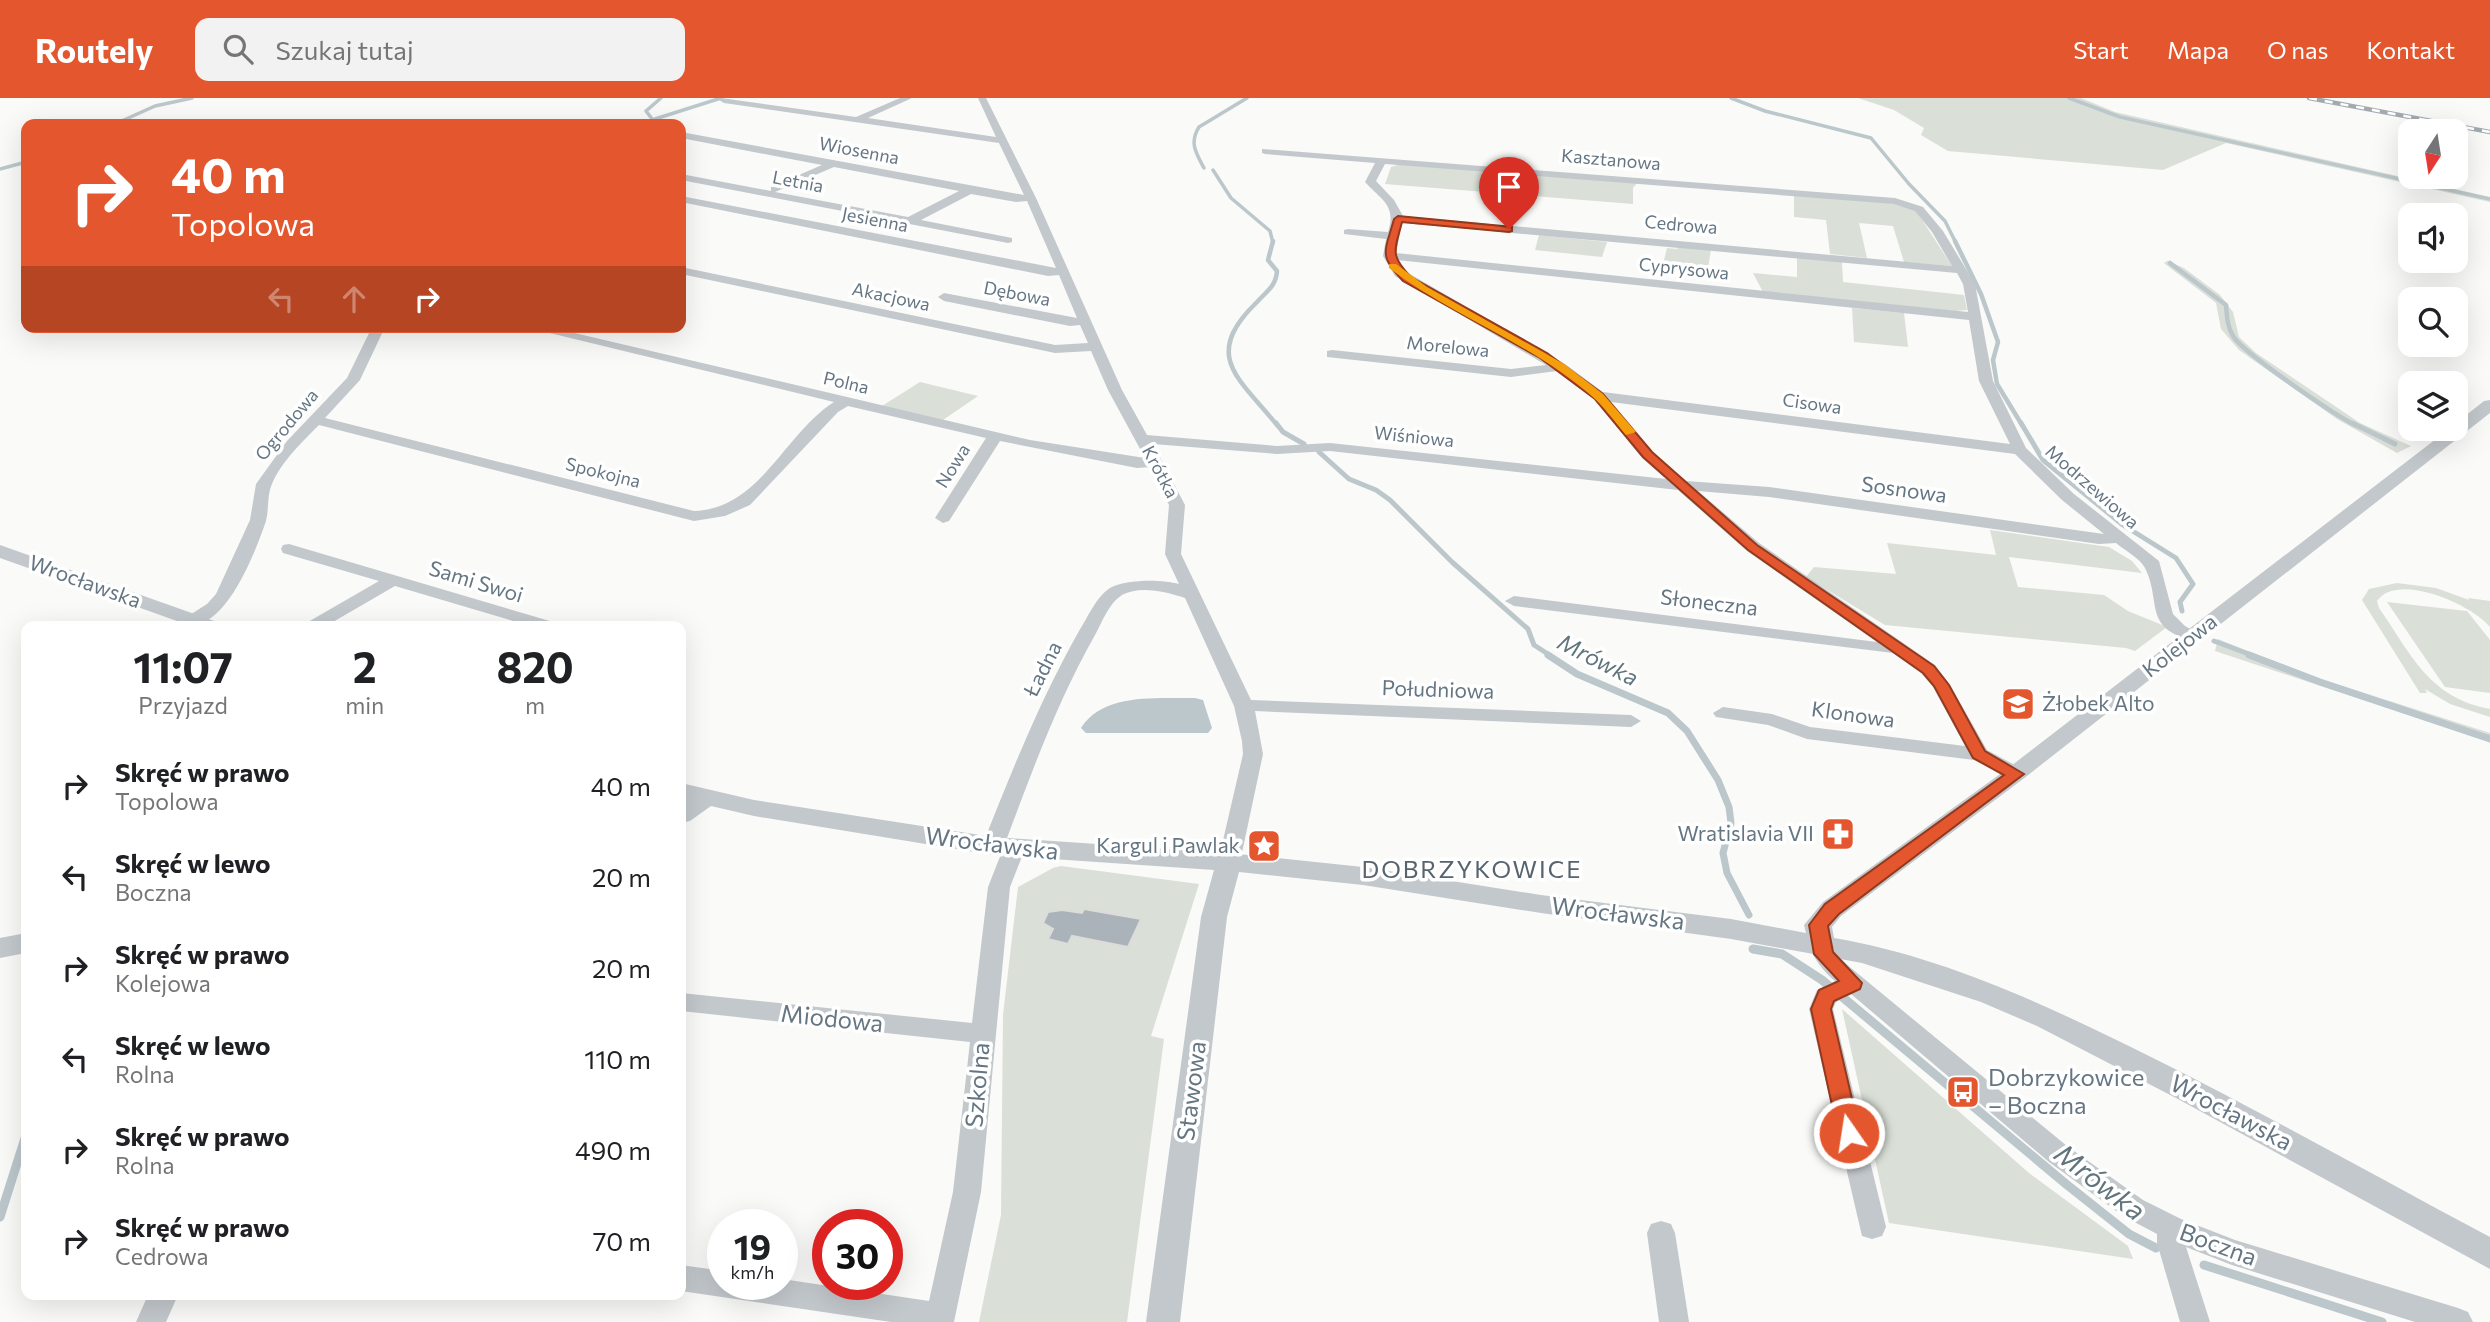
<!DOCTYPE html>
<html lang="pl">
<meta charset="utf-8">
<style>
body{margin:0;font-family:Commissioner,sans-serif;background:#f2f2f2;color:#202124;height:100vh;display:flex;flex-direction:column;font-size:26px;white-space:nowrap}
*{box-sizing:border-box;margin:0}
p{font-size:23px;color:#757577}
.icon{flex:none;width:38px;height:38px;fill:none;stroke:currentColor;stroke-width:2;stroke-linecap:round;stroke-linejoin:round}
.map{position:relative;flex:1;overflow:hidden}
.side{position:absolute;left:21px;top:523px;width:665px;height:679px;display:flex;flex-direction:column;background:#fff;border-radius:14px;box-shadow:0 7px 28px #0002}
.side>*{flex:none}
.hud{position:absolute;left:21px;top:21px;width:665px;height:214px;border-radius:14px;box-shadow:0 7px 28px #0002;background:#e4572e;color:#fff;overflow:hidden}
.needle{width:46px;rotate:192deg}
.fabs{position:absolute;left:2398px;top:21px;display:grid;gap:14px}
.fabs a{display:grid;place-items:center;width:70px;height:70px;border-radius:14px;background:#fff;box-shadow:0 7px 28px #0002;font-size:35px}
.speed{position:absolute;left:707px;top:1111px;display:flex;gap:14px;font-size:35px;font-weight:700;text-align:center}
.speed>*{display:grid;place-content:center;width:91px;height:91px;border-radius:50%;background:#fff;box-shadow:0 7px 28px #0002;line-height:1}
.speed small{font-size:18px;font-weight:400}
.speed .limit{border:10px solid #d22;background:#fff;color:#111}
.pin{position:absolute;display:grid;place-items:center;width:60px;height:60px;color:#fff;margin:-72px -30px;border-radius:50% 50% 50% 0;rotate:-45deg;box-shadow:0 0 7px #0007}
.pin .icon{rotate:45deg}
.me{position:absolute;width:77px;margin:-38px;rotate:347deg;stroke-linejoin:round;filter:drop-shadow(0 0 5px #0008)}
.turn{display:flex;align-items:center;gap:24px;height:147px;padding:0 35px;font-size:32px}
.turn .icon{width:91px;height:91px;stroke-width:2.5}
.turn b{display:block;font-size:49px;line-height:60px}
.lanes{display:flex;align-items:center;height:66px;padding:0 35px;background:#0003;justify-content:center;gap:35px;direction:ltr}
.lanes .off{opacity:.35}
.eta{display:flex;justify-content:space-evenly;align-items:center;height:119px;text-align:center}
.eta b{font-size:42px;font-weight:700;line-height:49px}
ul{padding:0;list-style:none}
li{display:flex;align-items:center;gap:21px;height:91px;padding:0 35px}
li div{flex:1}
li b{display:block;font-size:26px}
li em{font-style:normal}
header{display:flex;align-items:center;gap:42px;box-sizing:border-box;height:98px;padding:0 35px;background:#e4572e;color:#fff}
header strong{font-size:33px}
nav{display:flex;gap:38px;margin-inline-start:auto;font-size:24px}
.search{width:490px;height:63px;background:#f2f2f2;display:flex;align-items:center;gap:18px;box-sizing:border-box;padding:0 24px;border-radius:14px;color:#757577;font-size:26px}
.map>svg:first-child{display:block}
</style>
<header>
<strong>Routely</strong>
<div class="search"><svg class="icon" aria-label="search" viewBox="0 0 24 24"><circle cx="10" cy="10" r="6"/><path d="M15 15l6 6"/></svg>Szukaj tutaj</div>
<nav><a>Start</a><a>Mapa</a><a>O nas</a><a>Kontakt</a></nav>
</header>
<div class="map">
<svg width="2490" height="1224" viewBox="0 0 2490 1224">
<rect width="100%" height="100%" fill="#fafaf8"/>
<g fill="#dadfd7">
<polygon points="1858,0 2081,0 2115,14 2490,99 2490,104 2226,45 2163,72 1948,53 1921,37 1924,30 1894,12"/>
<polygon points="1401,66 1637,85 1633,90 1633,106 1385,86 1391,69"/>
<polygon points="1794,97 1899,106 1915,111 1952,168 1904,164 1893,128 1859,125 1867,160 1830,156 1826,122 1794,119"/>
<polygon points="1539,137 1607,144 1602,159 1535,152"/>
<polygon points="1678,148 1711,151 1708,170 1663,166 1667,150 1677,151"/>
<polygon points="1797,159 1842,164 1843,184 1964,197 1967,212 1955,213 1763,194 1753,175 1797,179"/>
<polygon points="2167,163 2184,170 2220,197 2233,214 2239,239 2256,255 2360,325 2411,348 2397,355 2337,321 2239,252 2221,231 2216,205 2169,169 2164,165"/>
<polygon points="1852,210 1904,215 1908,249 1854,244"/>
<polygon points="920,284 978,298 943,322 882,308"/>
<polygon points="1990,432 2109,449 2132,463 2142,475 2009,459 2018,489 2104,497 2128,513 2167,529 2135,553 2126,550 1885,527 1806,479 1814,469 1896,476 1887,445 1996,457"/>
<path d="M2397,485l39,5 33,12 -1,-2 22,3v26c-17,-22 -93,-56 -113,-26l2,7c32,46 50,90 111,101v8l-40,-13 -25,-15 2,4h-7l-58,-93 7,-11z"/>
<polygon points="2387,504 2467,513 2490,542 2490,595 2445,589"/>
<polygon points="2218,541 2305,576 2490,635 2490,644 2215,553"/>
<polygon points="1061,768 1199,786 1151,938 1164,941 1127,1224 979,1224 1001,1117 1003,917 1018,789 1053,770"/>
<polygon points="1842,911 2029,1075 2128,1148 2133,1161 1889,1125"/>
</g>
<path fill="#bbc7cb" d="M1195,600l8,2 9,28 -4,5h-122l-5,-5c23,-36 77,-29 114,-30z"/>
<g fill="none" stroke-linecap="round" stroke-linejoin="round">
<g stroke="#bbc7cb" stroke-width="3.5">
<polyline points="1731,0 1765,13 1871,40 1909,86 1945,123 1956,145"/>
<polyline points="2069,0 2120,19 2490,101"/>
<polyline points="655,21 721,0"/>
<polyline points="115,26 155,8 192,0"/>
<polyline points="656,26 646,13 661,0"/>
<path d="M1204,70c-8,-15 -15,-25 -5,-41l48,-29"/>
<polyline points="0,71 26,64"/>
<polyline points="1213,72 1231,100 1270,133 1273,145"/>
</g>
<g stroke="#bbc7cb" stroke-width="4.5">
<path d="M1273,143l-5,19 9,11c-1,15 -10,20 -20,31 -56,54 -18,76 20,123"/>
<polyline points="1955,143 1981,196 1998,244 1993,262 1997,286 2022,327"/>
<path d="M2170,165l56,42c1,11 1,21 7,31 10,17 102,79 122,89"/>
</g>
<g stroke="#bbc7cb" stroke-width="5">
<polyline points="1276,325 1283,334 1304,346"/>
<polyline points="2021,325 2043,362 2123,427 2176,460 2193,486 2180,504 2182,513"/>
<polyline points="2352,325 2395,346"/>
<polyline points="1319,354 1349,381 1376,392 1390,402 1452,464 1528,531 1534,547 1551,558"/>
<polyline points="2214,543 2254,558"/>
</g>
<g stroke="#bbc7cb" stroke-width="7">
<polyline points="1548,557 1577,576 1668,615 1687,633 1718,682 1729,709 1731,725 1723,755 1727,775 1749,817"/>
<polyline points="2249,557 2320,584 2490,641"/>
<polyline points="1753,851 1759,852"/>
</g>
<g stroke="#bbc7cb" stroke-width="9">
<polyline points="1753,851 1782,856 1822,882 2066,1086 2129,1136 2156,1150"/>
<polyline points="0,1119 26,1037"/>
<polyline points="2204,1167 2382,1224"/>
</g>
</g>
<polygon fill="#aab3b9" stroke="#dcdcda" stroke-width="2" points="1084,811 1141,821 1128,849 1072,838 1068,846 1048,841 1053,831 1043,825 1048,814 1062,812 1082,815"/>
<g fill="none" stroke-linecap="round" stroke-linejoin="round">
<g fill="#c3c8cc" fill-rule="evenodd">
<path d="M721,0l135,19 44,-19h12l-44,20 128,19 -18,-39h8l50,100 86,192 25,45 130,11 53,-3 336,36 -24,-21 -48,-59 -37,-28 -46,6 -184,-20v-6l5,-1 179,19 35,-4 -151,-89 -12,-20 3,-17 -42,-5v-4l4,-1 40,3c9,-27 -7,-32 -23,-50l10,-19 -110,-9 -3,-1v-4l633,49 28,9 20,24 32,53 18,97 33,67 48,46 85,67 14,53 12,12 18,10 -9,5c-52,-13 -32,-39 -49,-73 -4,-9 -21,-18 -29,-25l-17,1 -330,-47 -71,-6 61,52 176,122 15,20 37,65 35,19 3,5 -3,5 -7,1 -41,-20 -167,-21 -39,-14 -52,-8 -3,-4 10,-6 49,7 38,13 155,19 -32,-59 -12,-14 -28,-20 -379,-47 -9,-5 9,-5 363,46 -130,-91 -69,-61 -348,-39 -53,3 -124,-10 32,61 -4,49 70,146 380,15 10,6 -10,6 -376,-16 8,43 -23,108 -3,5 -8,2 -8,-2 -3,-5 25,-108 -1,-13 -8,-35 -49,-108c-18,-6 -45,-13 -63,-3 -13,8 -20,27 -27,40 -38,67 -64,139 -91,211l-3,5 -8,2 -8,-2 -3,-5c29,-73 58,-146 97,-215 9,-14 17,-34 31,-43 15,-9 52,-9 69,-4l-14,-30 4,-49 -19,-38 -13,1 -137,-27 -51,80 -6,2 -8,-5 51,-80 -138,-32 -10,6 -88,93 -25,11 -31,5 -375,-96c-16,16 -38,37 -47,59 -5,11 -3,25 -6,37 -10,29 -41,113 -81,103l-3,-4 25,-16 9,-10 34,-74 6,-36 31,-43 60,-63 25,-51h13l-25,53 -35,38 369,93c66,-2 90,-77 140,-109l-309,-75h24l481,113 115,18 -37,-68 -17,-39 -36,2 -374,-79v-7l374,78 33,-2 -8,-18 -10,1 -126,-25 -6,-4 6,-4 133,25 -18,-43 -11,1 -367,-74v-6l375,72 -29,-67 -11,1 -45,-8 -50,26 91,18v4l-4,1 -327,-63v-6l90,17v-4l51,-22 -141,-27v-6l343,63 -25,-52 -275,-40 -5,-3zM1385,66l509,40 21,7 17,21 20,34 -549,-50 -9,-16 -18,-19zM834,69l125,24 -51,26 -133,-25zM1402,125l555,50 6,11 5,28 -572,-59zM1397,162l572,60 10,61 31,63 -407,-52 -38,-28 -162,-94zM1611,304l404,52 47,46 42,34 -335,-47 -83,-6 -34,-29z"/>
<polygon points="289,446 553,524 556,528 530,528 395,488 326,528 305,528 308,524 379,483 283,455 281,451 283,447"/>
<polygon points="1014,744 1022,746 1025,751 1010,789 981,1094 954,1224 891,1224 681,1193 681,1167 723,1173 723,1186 782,1186 782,1181 929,1203 953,1094 970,944 681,913 681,895 972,925 988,789 1003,751 1006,746"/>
<path d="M1821,838l8,2 8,17 14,13 216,178 76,54 38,19 54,21 223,68 10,4 5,10h-58l-183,-57 -46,-18 24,75h-30l-23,-79v-9l-34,-18 -74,-54 -198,-168 -15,8 -3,7 53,218 -4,9 -10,3 -10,-3 -53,-227 8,-19 18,-9c-12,-10 -21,-21 -26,-37l4,-6z"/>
<polygon points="1661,1123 1671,1126 1675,1135 1689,1224 1659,1224 1647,1135 1651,1126"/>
<polygon points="148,1197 178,1197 166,1224 136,1224"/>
</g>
<g fill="#c3c8cc" fill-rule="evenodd">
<path d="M2490,302v13l-467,366 -182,137 -9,11 2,11c112,19 216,69 317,119 115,57 226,120 339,180v32l-314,-171 -139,-72 -56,-24 -119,-39 -131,-24 -190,-26 -178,-28 -124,-13 -12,45 -47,405h-34l55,-405 13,-47 -221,-15 -239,-39 -43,-10 -21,15 -9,2v-20l5,-3 -5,-1v-16l73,17 239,37 236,16 134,14 178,28 190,24 75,14 -2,-8 19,-23 184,-133 442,-340h6v-5l29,-23z"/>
<polygon points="0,447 217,524 221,528 191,528 0,460"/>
<polygon points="26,835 26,855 0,860 0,840"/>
</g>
<defs>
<polyline id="rail" points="2309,0 2490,34"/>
</defs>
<use href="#rail" stroke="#a2aab0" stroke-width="4.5"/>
<use href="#rail" stroke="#fff" stroke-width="2.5" stroke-dasharray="8" stroke-linecap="butt"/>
</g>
<path fill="#e4572e" stroke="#94391e" stroke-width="2" d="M1398,118l114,11v4l-3,1 -107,-10c-7,28 -13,33 9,55l136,76 56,41 49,58 105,93 177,121 15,19 36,66 39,23 -185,140 -11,12 5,26 29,31 -2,6 -26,12 -3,8 29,124 -3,6 -8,3 -8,-3 -3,-6 -27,-124 8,-19 20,-9 -25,-27 -5,-29 16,-21 179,-129 -31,-17 -39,-72 -11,-13 -175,-123 -105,-93 -48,-58 -55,-41 -137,-77c-25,-26 -18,-29 -9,-62z"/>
<path fill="#f59e0b" d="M1389,166h7l31,23 137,77 39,30 33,38 -10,3c-10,-12 -20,-26 -32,-37 -60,-54 -141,-81 -205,-130z"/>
<defs>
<symbol id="school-square" viewBox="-11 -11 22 22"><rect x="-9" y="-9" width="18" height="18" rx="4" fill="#e4572e" stroke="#fff"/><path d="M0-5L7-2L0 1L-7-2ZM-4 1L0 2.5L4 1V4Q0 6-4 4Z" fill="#fff"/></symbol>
<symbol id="pharmacy-square" viewBox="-11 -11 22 22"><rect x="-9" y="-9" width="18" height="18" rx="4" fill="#e4572e" stroke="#fff"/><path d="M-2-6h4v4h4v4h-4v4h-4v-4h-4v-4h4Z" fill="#fff"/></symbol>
<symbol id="sight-square" viewBox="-11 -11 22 22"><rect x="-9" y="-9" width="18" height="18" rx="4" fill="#e4572e" stroke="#fff"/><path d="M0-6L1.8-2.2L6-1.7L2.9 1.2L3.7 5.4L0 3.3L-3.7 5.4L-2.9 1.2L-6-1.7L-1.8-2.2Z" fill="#fff"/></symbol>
<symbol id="bus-square" viewBox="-11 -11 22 22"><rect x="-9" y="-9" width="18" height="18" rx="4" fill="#e4572e" stroke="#fff"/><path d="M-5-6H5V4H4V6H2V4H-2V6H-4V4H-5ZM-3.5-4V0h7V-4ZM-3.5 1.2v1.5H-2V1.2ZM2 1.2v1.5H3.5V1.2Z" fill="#fff"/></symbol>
</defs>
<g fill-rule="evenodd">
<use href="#school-square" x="1999" y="587" width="38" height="38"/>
<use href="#pharmacy-square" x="1819" y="717" width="38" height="38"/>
<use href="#sight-square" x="1245" y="729" width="38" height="38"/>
<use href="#bus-square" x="1944" y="975" width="38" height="38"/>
</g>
<g text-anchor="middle" stroke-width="7" stroke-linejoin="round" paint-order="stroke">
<g font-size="18" fill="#657683" stroke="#fff">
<text transform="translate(859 53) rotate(11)" y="6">Wiosenna</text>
<text transform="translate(1611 62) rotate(5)" y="6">Kasztanowa</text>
<text transform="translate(798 84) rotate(11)" y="6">Letnia</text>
<text transform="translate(875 122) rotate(11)" y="6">Jesienna</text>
<text transform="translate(1681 127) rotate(5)" y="6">Cedrowa</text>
<text transform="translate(1684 171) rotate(6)" y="6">Cyprysowa</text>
<text transform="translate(1017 196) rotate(11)" y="6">Dębowa</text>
<text transform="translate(891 199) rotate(12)" y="6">Akacjowa</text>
<text transform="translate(1448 249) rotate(6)" y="6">Morelowa</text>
<text transform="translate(846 285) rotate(13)" y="6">Polna</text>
<text transform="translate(1812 306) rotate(8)" y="6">Cisowa</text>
<text transform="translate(287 327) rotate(-50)" y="6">Ogrodowa</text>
<text transform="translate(1414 339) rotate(6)" y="6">Wiśniowa</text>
<text transform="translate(953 368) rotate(-58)" y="6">Nowa</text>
<text transform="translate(1160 374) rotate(62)" y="6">Krótka</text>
<text transform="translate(603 375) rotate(14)" y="6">Spokojna</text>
<text transform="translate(2092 389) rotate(41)" y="6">Modrzewiowa</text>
</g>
<g font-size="21" fill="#657683" stroke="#fff">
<text transform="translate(1904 392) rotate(8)" y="7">Sosnowa</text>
<text transform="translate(85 484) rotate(20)" y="7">Wrocławska</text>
<text transform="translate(476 484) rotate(17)" y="7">Sami Swoi</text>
<text transform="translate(1709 505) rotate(7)" y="7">Słoneczna</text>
<text transform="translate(2180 548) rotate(-38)" y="7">Kolejowa</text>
<text transform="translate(1043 571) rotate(-63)" y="7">Ładna</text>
<text transform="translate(1438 592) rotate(2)" y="7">Południowa</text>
<text transform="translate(1853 617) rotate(8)" y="7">Klonowa</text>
</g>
<g font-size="21" fill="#657683" stroke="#fff" text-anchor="end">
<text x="2042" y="613" text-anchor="start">Żłobek Alto</text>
<text x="1814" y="743">Wratislavia VII</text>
<text x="1240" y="755">Kargul i Pawlak</text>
</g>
<g font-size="23" font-style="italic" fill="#60757c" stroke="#fff">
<text transform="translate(1598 562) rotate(27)" y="8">Mrówka</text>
</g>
<g font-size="24" fill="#657683" stroke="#fff">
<text transform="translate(992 746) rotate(7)" y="8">Wrocławska</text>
<text transform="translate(1618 816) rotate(7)" y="8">Wrocławska</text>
<text transform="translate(832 921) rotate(6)" y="8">Miodowa</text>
<text transform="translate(978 987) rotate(-85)" y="8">Szkolna</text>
<text transform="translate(1192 993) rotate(-83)" y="8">Stawowa</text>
<text transform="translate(2231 1015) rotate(28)" y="8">Wrocławska</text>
<text transform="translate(2218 1147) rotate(20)" y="8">Boczna</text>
</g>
<g font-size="24" letter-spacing="2" fill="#57646e" stroke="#fff">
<text x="1472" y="780">DOBRZYKOWICE</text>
</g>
<g font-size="24" fill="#657683" stroke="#fff" text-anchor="start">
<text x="1988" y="988">Dobrzykowice<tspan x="1988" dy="28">– Boczna</tspan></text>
</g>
<g font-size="28" font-style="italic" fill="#60757c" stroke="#fff">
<text transform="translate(2100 1084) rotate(38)" y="10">Mrówka</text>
</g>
</g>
</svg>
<div class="fabs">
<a><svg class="needle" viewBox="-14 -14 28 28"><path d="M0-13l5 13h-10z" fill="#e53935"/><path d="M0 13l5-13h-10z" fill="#757577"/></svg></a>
<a><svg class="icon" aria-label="sound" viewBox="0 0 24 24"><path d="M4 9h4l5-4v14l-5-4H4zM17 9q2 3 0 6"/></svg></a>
<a><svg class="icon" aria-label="search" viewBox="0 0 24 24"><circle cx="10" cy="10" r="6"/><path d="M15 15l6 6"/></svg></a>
<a><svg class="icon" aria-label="layers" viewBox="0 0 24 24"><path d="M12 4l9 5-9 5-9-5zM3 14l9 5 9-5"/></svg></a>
</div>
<div class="speed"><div>19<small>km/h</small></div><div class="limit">30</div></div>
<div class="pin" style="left:1509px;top:131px;background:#d93025"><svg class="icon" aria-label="arrive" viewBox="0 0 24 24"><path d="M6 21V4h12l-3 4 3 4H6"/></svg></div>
<svg class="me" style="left:1849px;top:1035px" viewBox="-20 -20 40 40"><circle r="17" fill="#e4572e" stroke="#fff" stroke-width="3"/><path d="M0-11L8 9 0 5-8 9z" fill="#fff"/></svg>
<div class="hud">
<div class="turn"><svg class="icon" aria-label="right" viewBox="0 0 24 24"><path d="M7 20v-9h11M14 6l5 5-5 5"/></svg><div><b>40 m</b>Topolowa</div></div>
<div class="lanes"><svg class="icon off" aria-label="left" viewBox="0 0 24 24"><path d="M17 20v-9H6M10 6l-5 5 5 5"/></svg><svg class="icon off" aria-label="ahead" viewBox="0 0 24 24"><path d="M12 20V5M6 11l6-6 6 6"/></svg><svg class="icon" aria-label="right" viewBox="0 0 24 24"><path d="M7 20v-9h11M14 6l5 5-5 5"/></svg></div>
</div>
<section class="side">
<div class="eta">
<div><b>11:07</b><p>Przyjazd</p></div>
<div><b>2</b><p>min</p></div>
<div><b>820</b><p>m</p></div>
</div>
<ul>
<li><svg class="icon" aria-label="right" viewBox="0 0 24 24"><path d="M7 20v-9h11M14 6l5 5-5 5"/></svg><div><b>Skręć w prawo</b><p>Topolowa</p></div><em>40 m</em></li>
<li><svg class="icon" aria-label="left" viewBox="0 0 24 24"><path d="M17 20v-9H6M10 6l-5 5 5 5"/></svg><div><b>Skręć w lewo</b><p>Boczna</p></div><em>20 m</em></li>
<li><svg class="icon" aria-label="right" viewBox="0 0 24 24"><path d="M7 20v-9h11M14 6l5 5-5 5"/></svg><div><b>Skręć w prawo</b><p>Kolejowa</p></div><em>20 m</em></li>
<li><svg class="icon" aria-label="left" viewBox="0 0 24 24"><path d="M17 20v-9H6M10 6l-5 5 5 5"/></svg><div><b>Skręć w lewo</b><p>Rolna</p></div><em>110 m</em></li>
<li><svg class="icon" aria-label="right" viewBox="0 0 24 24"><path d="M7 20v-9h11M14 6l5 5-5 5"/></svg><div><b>Skręć w prawo</b><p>Rolna</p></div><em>490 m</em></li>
<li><svg class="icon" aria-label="right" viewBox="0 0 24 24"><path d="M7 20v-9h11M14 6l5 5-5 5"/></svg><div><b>Skręć w prawo</b><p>Cedrowa</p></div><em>70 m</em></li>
</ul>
</section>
</div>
